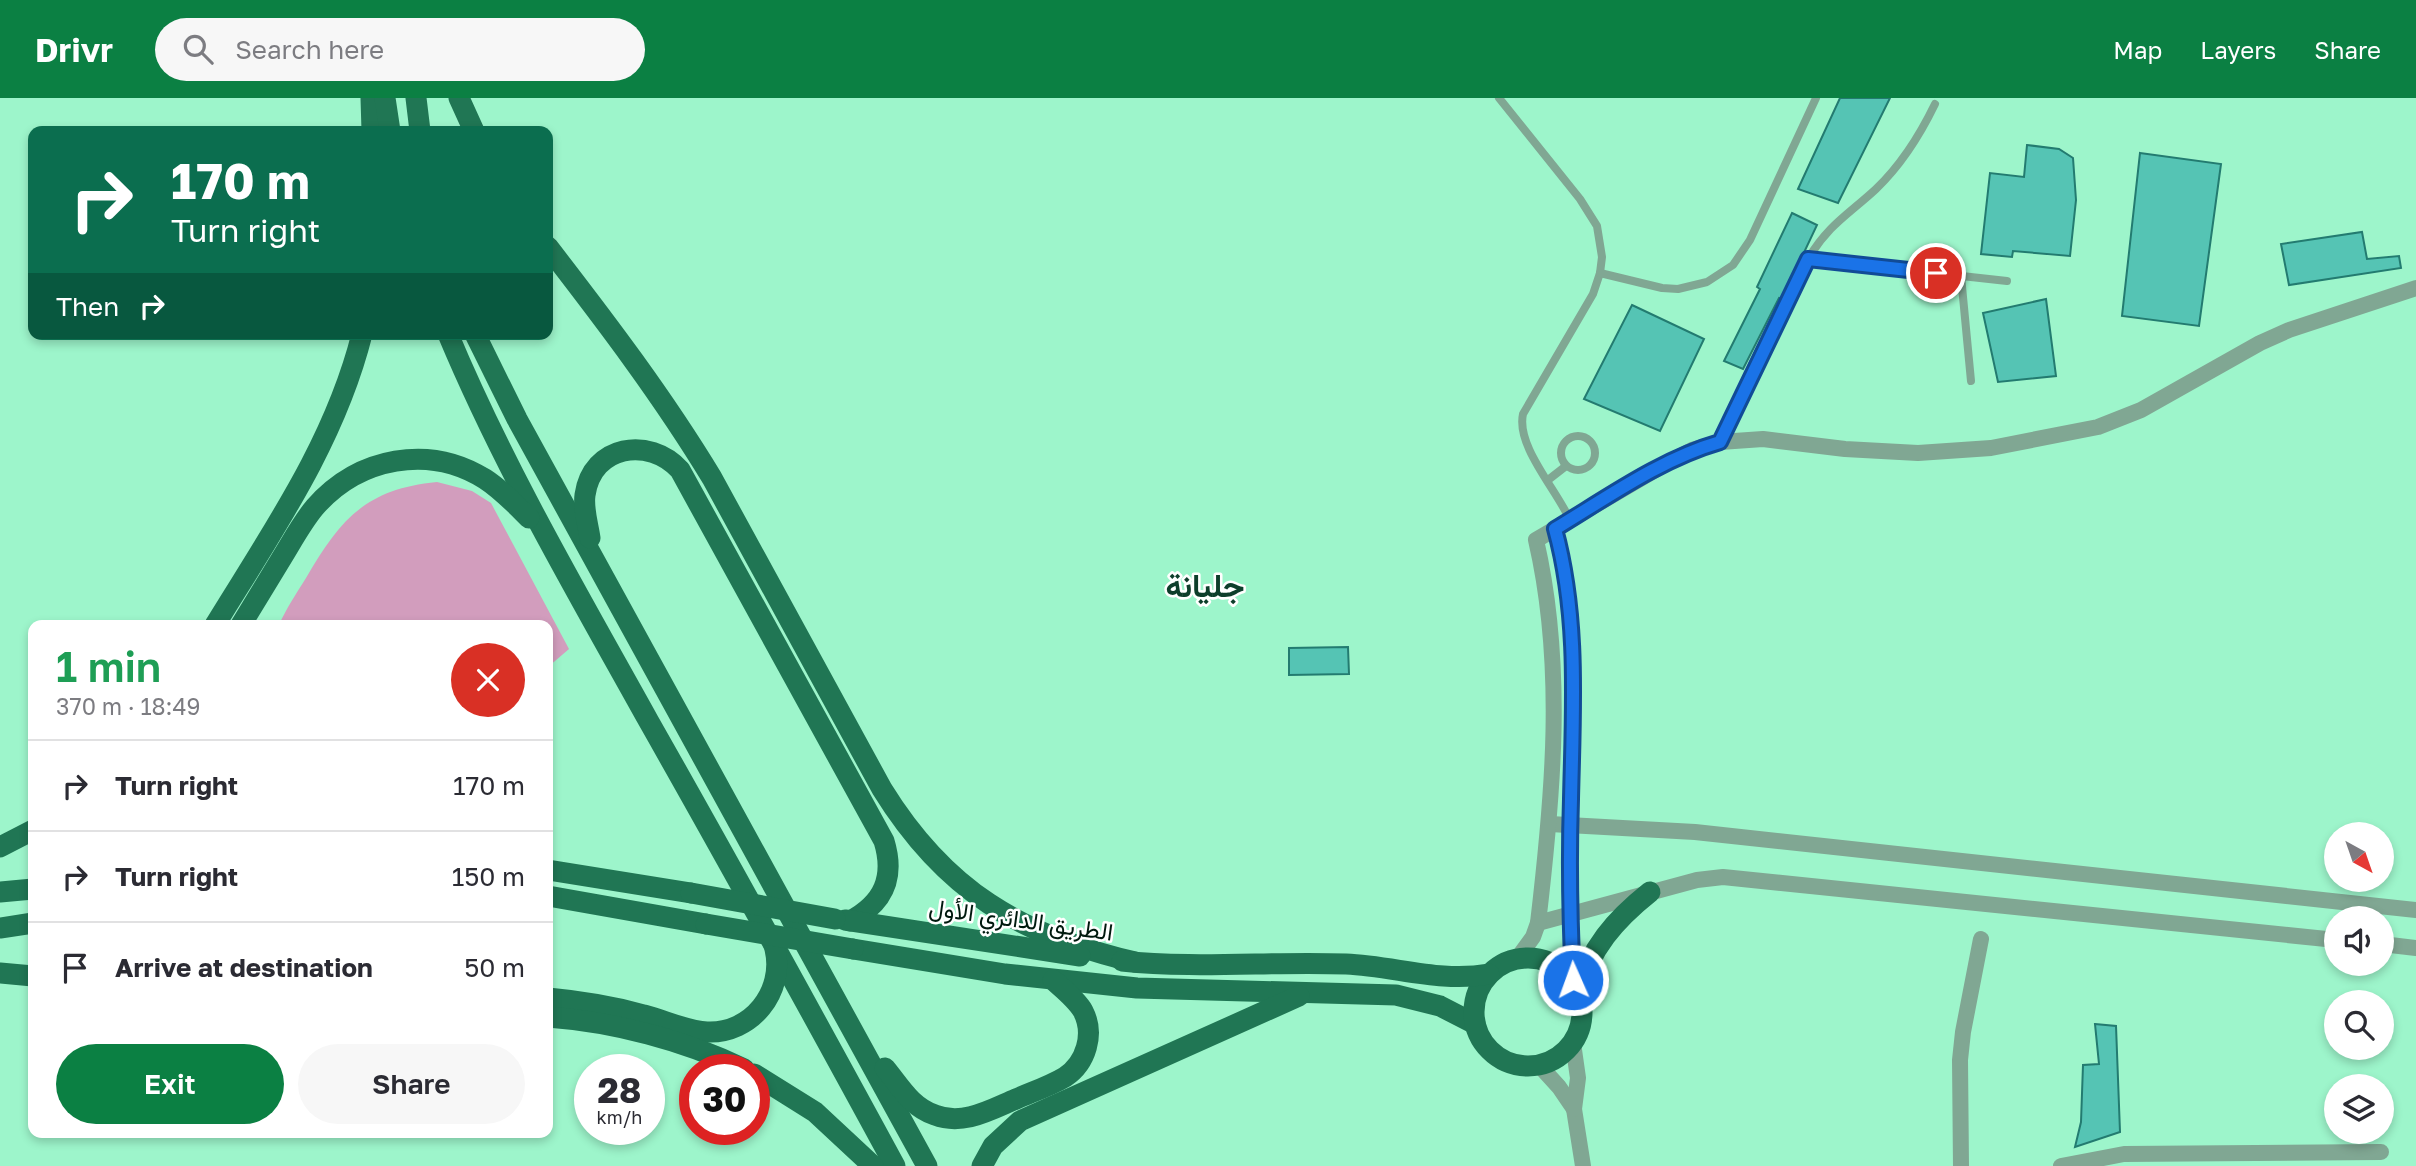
<!DOCTYPE html>
<meta charset="utf-8">
<style>
body{margin:0;font-family:"Golos Text",Vazirmatn,sans-serif;background:#f7f7f7;color:#2b2b33;height:100vh;display:flex;flex-direction:column;font-size:26px;white-space:nowrap}
*{box-sizing:border-box;margin:0}
p{font-size:23px;color:#7c7c81}
.icon{flex:none;width:38px;height:38px;fill:none;stroke:currentColor;stroke-width:2;stroke-linecap:round;stroke-linejoin:round}
.map{position:relative;flex:1;overflow:hidden}
.sheet{position:absolute;left:28px;top:522px;width:525px;height:518px;display:flex;flex-direction:column;background:#fff;border-radius:14px;box-shadow:0 4px 10px #0003}
.sheet>*{flex:none}
.top-card{position:absolute;left:28px;top:28px;width:525px;height:214px;border-radius:14px;box-shadow:0 4px 10px #0003;background:#0b6e4f;color:#fff;overflow:hidden}
.needle{width:46px;rotate:140deg}
.tools{position:absolute;left:2324px;top:724px;display:grid;gap:14px}
.tools a{display:grid;place-items:center;width:70px;height:70px;border-radius:50%;background:#fff;box-shadow:0 4px 10px #0003;font-size:35px}
.speed{position:absolute;left:574px;top:956px;display:flex;gap:14px;font-size:35px;font-weight:700;text-align:center}
.speed>*{display:grid;place-content:center;width:91px;height:91px;border-radius:50%;background:#fff;box-shadow:0 4px 10px #0003;line-height:1}
.speed small{font-size:18px;font-weight:400}
.speed .limit{border:10px solid #d22;background:#fff;color:#111}
.pin{position:absolute;display:grid;place-items:center;width:60px;height:60px;color:#fff;margin:-30px;border:4px solid #fff;border-radius:50%;box-shadow:0 2px 7px #0007}
.me{position:absolute;width:77px;margin:-38px;rotate:358deg;stroke-linejoin:round;filter:drop-shadow(0 0 5px #0008)}
.turn{display:flex;align-items:center;gap:24px;height:147px;padding:0 28px;font-size:32px}
.turn .icon{width:91px;height:91px;stroke-width:2.5}
.turn b{display:block;font-size:49px;line-height:60px}
.then{display:flex;align-items:center;height:66px;padding:0 28px;background:#0003;gap:14px;font-size:26px}
.round{display:grid;place-items:center;flex:none;width:74px;height:74px;border-radius:37px;background:#f7f7f7}
.overview{display:flex;align-items:center;justify-content:space-between;height:119px;padding:0 28px}
h1{font-size:42px;font-weight:600;line-height:52px;color:#1e9e55}
.primary-button{display:flex;gap:14px;margin-top:auto;padding:14px 28px}
.primary-button a{flex:1;height:80px;border-radius:42px;background:#0b8043;color:#fff;font-size:28px;font-weight:600;line-height:80px;text-align:center}
.primary-button a+a{background:#f7f7f7;color:#2b2b33}
ul{padding:0;list-style:none}
li{display:flex;align-items:center;gap:21px;height:91px;padding:0 28px;border-top:2px solid #e1e1e2}
li div{flex:1}
li b{display:block;font-size:26px}
li em{font-style:normal}
header{display:flex;align-items:center;gap:42px;box-sizing:border-box;height:98px;padding:0 35px;background:#0b8043;color:#fff}
header strong{font-size:33px}
nav{display:flex;gap:38px;margin-inline-start:auto;font-size:24px}
.search{width:490px;height:63px;background:#f7f7f7;display:flex;align-items:center;gap:18px;box-sizing:border-box;padding:0 24px;border-radius:38px;color:#7c7c81;font-size:26px}
.map>svg:first-child{display:block}
</style>
<header>
<strong>Drivr</strong>
<div class="search"><svg class="icon" aria-label="search" viewBox="0 0 24 24"><circle cx="10" cy="10" r="6"/><path d="M15 15l6 6"/></svg>Search here</div>
<nav><a>Map</a><a>Layers</a><a>Share</a></nav>
</header>
<div class="map">
<svg width="2416" height="1068" viewBox="0 0 2416 1068">
<rect width="100%" height="100%" fill="#9df5cb"/>
<path fill="#d29dbd" d="M437,384l35,9 19,12 78,146 -21,18v-42h-269c7,-16 17,-31 27,-47 34,-58 59,-89 131,-96z"/>
<g fill="#55c4b4" stroke="#237b70" stroke-width="2">
<polygon points="1840,0 1890,0 1838,105 1798,91"/>
<polygon points="2027,47 2059,51 2073,60 2076,102 2070,158 2013,153 2012,159 1981,156 1990,75 2024,79"/>
<polygon points="2140,55 2221,66 2199,228 2122,218"/>
<polygon points="1792,115 1817,127 1782,201 1779,200 1743,271 1724,263 1760,191 1757,189"/>
<polygon points="2362,134 2367,161 2399,158 2401,170 2289,187 2281,146"/>
<polygon points="2046,201 2056,278 1998,284 1983,215"/>
<polygon points="1632,207 1704,241 1660,333 1584,301"/>
<polygon points="1348,549 1349,576 1289,577 1289,550"/>
<polygon points="2095,926 2116,928 2120,1034 2075,1049 2081,1024 2083,967 2099,966"/>
</g>
<g fill="none" stroke-linecap="round" stroke-linejoin="round">
<g stroke="#80a793" stroke-width="8">
<path d="M1499,0l81,101 17,27 5,31 -2,16 -7,21 -70,120c-7,32 33,75 47,106"/>
<polyline points="1808,161 2007,183"/>
<polyline points="1600,175 1662,190 1678,191 1707,184 1733,167 1750,142 1816,0"/>
<polyline points="1961,178 1971,283"/>
<circle cx="1578" cy="355" r="17"/>
<path d="M1720,344l88,-183c20,-34 41,-45 68,-70 25,-24 44,-54 59,-85"/>
<polyline points="1548,382 1566,368"/>
</g>
<g stroke="#80a793" stroke-width="16">
<path d="M1555,431c24,88 18,179 16,270 -2,60 -1,120 1,181"/>
<polyline points="1550,726 1695,734 2416,812"/>
<polyline points="1538,825 1697,782 1723,779 2336,842"/>
<polyline points="2382,846 2416,850"/>
<path d="M1517,861l16,-22 5,-14c15,-127 27,-257 -2,-383l131,-77 25,-13 28,-8 43,-3 82,10 73,4 73,-5 107,-21 43,-17 119,-67 29,-13 127,-42"/>
<polyline points="1573,945 1578,980 1574,1011 1583,1068"/>
<polyline points="1539,967 1559,989 1574,1011"/>
<polyline points="1961,1068 1960,962 1963,934 1981,841"/>
<polyline points="2061,1068 2124,1056 2381,1054"/>
</g>
<g stroke="#207654" stroke-width="21">
<polyline points="371,0 372,33"/>
<polyline points="385,0 390,33"/>
<polyline points="416,0 420,33"/>
<polyline points="459,0 474,33"/>
<path d="M548,149c58,75 115,150 164,231l170,311c63,102 138,146 253,173"/>
<path d="M448,236c56,134 130,260 200,386 84,148 166,297 247,446"/>
<polyline points="475,236 517,321 927,1068"/>
<path d="M590,440c-2,-14 -7,-29 -5,-43 7,-50 64,-59 95,-25l204,371c11,36 0,62 -34,80"/>
<path d="M215,527c57,-93 120,-183 147,-291"/>
<path d="M241,527c15,-25 30,-49 45,-74 9,-15 18,-31 29,-44 44,-50 114,-63 170,-28 17,11 30,25 44,39"/>
<polyline points="0,749 33,732"/>
<polyline points="548,772 691,795"/>
<polyline points="0,794 33,791"/>
<polyline points="548,798 706,826"/>
<polyline points="845,822 1080,858"/>
<polyline points="0,830 33,825"/>
<polyline points="853,851 1005,876 1137,890 1396,897 1440,908 1475,926"/>
<circle cx="1528" cy="914" r="54"/>
<path d="M1122,863c75,8 150,0 224,3 49,2 94,19 143,10"/>
<polyline points="0,875 33,878"/>
<path d="M1579,894c10,-43 37,-73 71,-100"/>
<path d="M548,900c32,3 64,8 96,17 20,5 42,16 63,17 44,2 78,-40 68,-83"/>
<path d="M548,919c66,5 136,23 196,52"/>
<path d="M885,970c15,18 26,39 50,47 28,11 55,-5 81,-16 16,-7 34,-13 49,-22 21,-14 30,-43 18,-66 -7,-12 -20,-22 -30,-31"/>
<polyline points="754,976 815,1014 873,1068"/>
<polyline points="982,1068 993,1048 1020,1023 1299,898"/>
</g>
<g stroke="#207654" stroke-width="21">
<polyline points="691,795 835,821"/>
<polyline points="706,826 853,851"/>
</g>
</g>
<g fill="none" stroke-linecap="round" stroke-linejoin="round">
<defs>
<path id="route" d="M1573,882c-3,-60 -4,-121 -2,-181 2,-91 8,-182 -16,-270 53,-32 106,-70 165,-87l88,-183 128,14"/>
</defs>
<use href="#route" stroke="#114b97" stroke-width="18"/>
<use href="#route" stroke="#1a73e8" stroke-width="12"/>
</g>
<g text-anchor="middle" stroke-width="5" stroke-linejoin="round" paint-order="stroke">
<g font-size="24" fill="#00190e" stroke="#fff">
<text transform="translate(1021 822) rotate(8)" y="8">الطريق الدائري الأول</text>
</g>
<g font-size="32" font-weight="bold" fill="#0d3e2b" stroke="#fff">
<text x="1205" y="499">جليانة</text>
</g>
</g>
</svg>
<div class="tools">
<a><svg class="needle" viewBox="-14 -14 28 28"><path d="M0-13l5 13h-10z" fill="#e53935"/><path d="M0 13l5-13h-10z" fill="#7c7c81"/></svg></a>
<a><svg class="icon" aria-label="sound" viewBox="0 0 24 24"><path d="M4 9h4l5-4v14l-5-4H4zM17 9q2 3 0 6"/></svg></a>
<a><svg class="icon" aria-label="search" viewBox="0 0 24 24"><circle cx="10" cy="10" r="6"/><path d="M15 15l6 6"/></svg></a>
<a><svg class="icon" aria-label="layers" viewBox="0 0 24 24"><path d="M12 4l9 5-9 5-9-5zM3 14l9 5 9-5"/></svg></a>
</div>
<div class="speed"><div>28<small>km/h</small></div><div class="limit">30</div></div>
<div class="pin" style="left:1936px;top:175px;background:#d93025"><svg class="icon" aria-label="arrive" viewBox="0 0 24 24"><path d="M6 21V4h12l-3 4 3 4H6"/></svg></div>
<svg class="me" style="left:1573px;top:882px" viewBox="-20 -20 40 40"><circle r="17" fill="#1a73e8" stroke="#fff" stroke-width="3"/><path d="M0-11L8 9 0 5-8 9z" fill="#fff"/></svg>
<div class="top-card">
<div class="turn"><svg class="icon" aria-label="right" viewBox="0 0 24 24"><path d="M7 20v-9h11M14 6l5 5-5 5"/></svg><div><b>170 m</b>Turn right</div></div>
<div class="then">Then<svg class="icon" aria-label="right" viewBox="0 0 24 24"><path d="M7 20v-9h11M14 6l5 5-5 5"/></svg></div>
</div>
<section class="sheet">
<div class="overview"><div><h1>1 min</h1><p>370 m · 18:49</p></div><a class="round" style="background:#d93025;color:#fff"><svg class="icon" aria-label="close" viewBox="0 0 24 24"><path d="M6 6l12 12M18 6L6 18"/></svg></a></div>
<ul>
<li><svg class="icon" aria-label="right" viewBox="0 0 24 24"><path d="M7 20v-9h11M14 6l5 5-5 5"/></svg><div><b>Turn right</b></div><em>170 m</em></li>
<li><svg class="icon" aria-label="right" viewBox="0 0 24 24"><path d="M7 20v-9h11M14 6l5 5-5 5"/></svg><div><b>Turn right</b></div><em>150 m</em></li>
<li><svg class="icon" aria-label="arrive" viewBox="0 0 24 24"><path d="M6 21V4h12l-3 4 3 4H6"/></svg><div><b>Arrive at destination</b></div><em>50 m</em></li>
</ul>
<div class="primary-button"><a>Exit</a><a>Share</a></div>
</section>
</div>
